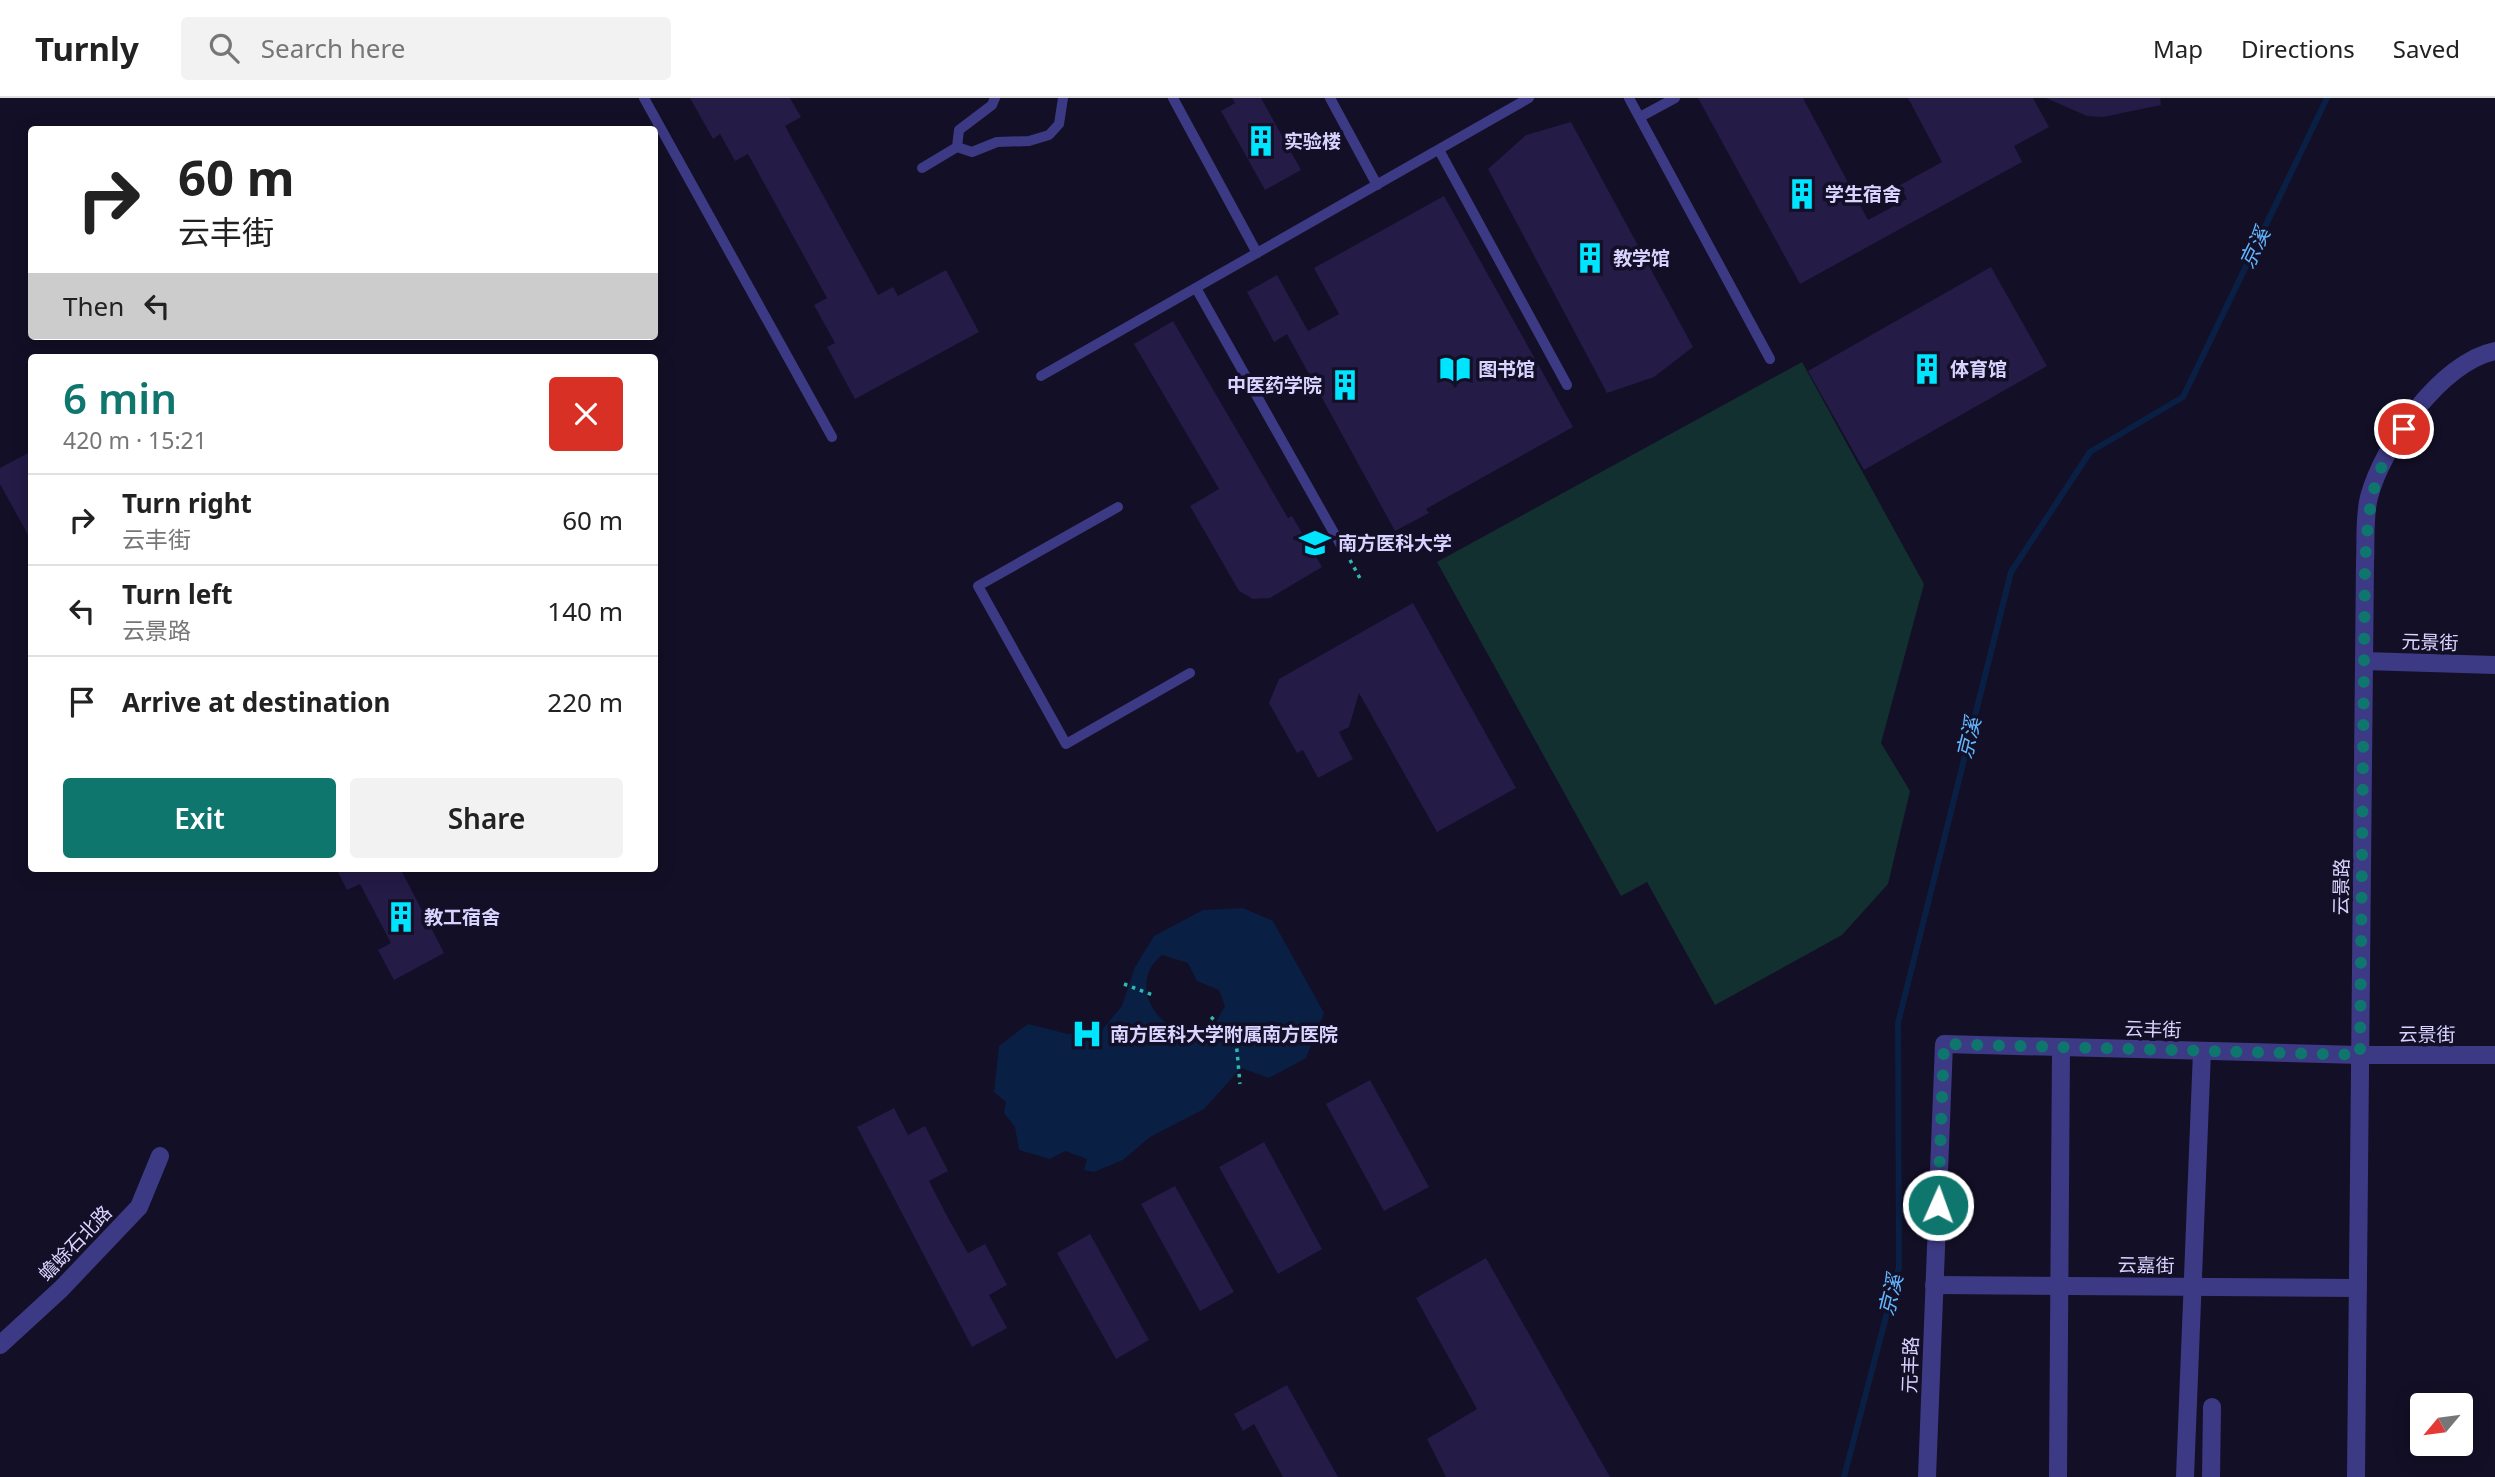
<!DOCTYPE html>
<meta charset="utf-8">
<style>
body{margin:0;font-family:"Noto Sans","Noto Sans SC",sans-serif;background:#f2f2f2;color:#222;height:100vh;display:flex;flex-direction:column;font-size:26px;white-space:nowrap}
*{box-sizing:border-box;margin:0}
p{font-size:23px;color:#767676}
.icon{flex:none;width:38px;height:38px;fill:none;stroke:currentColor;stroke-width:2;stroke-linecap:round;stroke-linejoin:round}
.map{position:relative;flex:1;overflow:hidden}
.sheet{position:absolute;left:28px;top:256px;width:630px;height:518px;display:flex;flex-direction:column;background:#fff;border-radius:7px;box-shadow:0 4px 18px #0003}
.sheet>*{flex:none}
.banner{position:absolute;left:28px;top:28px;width:630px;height:214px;border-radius:7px;box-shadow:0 4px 18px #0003;background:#fff;color:#222;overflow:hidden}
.needle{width:46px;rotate:241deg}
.tools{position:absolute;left:2410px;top:1295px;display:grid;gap:14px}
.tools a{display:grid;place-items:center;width:63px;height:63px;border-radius:7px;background:#fff;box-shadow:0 4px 18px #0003;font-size:35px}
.pin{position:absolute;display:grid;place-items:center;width:60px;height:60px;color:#fff;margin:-30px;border:4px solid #fff;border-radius:50%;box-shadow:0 2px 7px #0007}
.me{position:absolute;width:77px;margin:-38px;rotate:2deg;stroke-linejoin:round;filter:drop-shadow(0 0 5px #0008)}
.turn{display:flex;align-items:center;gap:24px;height:147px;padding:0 35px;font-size:32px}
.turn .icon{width:91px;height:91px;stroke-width:2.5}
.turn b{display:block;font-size:49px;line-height:60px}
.then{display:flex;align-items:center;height:66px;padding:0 35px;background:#0003;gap:14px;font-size:26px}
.round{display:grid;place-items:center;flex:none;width:74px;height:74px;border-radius:7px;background:#f2f2f2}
.head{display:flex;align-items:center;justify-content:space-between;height:119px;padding:0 35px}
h1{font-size:42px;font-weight:600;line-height:52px;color:#0f766e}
.primary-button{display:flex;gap:14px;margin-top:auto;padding:14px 35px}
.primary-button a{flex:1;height:80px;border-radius:7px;background:#0f766e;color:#fff;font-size:28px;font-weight:600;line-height:80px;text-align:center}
.primary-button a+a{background:#f2f2f2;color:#222}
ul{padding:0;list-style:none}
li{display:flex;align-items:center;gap:21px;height:91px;padding:0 35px;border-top:2px solid #e0e0e0}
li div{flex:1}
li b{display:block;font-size:26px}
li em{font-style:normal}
header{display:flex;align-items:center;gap:42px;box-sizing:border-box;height:98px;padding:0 35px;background:#fff;border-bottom:2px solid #e0e0e0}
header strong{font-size:33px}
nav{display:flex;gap:38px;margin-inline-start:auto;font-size:24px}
.search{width:490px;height:63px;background:#f2f2f2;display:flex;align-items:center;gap:18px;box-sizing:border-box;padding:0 24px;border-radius:7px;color:#767676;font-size:26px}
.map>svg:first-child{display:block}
</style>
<header>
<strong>Turnly</strong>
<div class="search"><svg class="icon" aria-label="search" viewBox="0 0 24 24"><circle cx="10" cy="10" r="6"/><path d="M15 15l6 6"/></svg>Search here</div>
<nav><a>Map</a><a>Directions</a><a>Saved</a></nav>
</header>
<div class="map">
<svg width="2495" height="1379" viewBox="0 0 2495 1379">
<rect width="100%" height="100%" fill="#130f26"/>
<polygon fill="#12302f" points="1802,264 1924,486 1881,645 1910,693 1888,786 1842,837 1715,907 1647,784 1621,798 1437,464"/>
<path fill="#0a1f44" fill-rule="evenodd" d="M1243,810l30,13 51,92 -18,45 -37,20 -28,-10 -37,41 -54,28 -27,23 -29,12 -10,-2 3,-11 -22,-8 -15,8 -31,-9 -4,-23 -11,-14 2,-11 -12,-10 5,-46 29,-22 40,10 33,-3 21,-25 13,-39 19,-31 49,-26zM1162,857l26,8 9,18 22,9 6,16 -13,23c-8,1 -20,5 -28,3 -34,-10 -53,-52 -22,-77z"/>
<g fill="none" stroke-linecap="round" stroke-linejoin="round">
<polyline stroke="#0a1f44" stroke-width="6" points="1844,1379 1899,1169 1898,925 2011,474 2090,354 2183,299 2327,0"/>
</g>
<g fill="#241b47">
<polygon points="690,0 790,0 801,19 785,28 878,197 893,189 898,198 946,172 979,234 855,301 827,249 835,245 814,207 827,200 748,56 735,63 720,36 713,41"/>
<polygon points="1232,0 1261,0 1301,72 1265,92 1221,13 1235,5"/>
<polygon points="1698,0 1803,0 1868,122 1907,101 1900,87 1942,64 1908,0 2033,0 2049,29 2014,48 2022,64 1800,186"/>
<polygon points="2046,0 2160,0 2161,7 2103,19 2087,18"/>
<polygon points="1571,24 1693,249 1654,279 1607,295 1488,71 1526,37"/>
<polygon points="1444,98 1573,329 1426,411 1429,415 1395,433 1287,236 1274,244 1247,194 1277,177 1308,233 1339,216 1314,170"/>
<polygon points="1991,169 2047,268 1864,372 1808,273"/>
<polygon points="1173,223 1288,420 1292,418 1322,469 1270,500 1253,501 1239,493 1190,408 1219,391 1134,246"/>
<polygon points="32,353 32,444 0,386 0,370"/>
<polygon points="1413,505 1516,690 1437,734 1359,595 1349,629 1339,634 1353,661 1318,680 1303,652 1297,655 1269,605 1279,581"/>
<polygon points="336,770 400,770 444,855 394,882 378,852 391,845 360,786 347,792"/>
<polygon points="1370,982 1429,1089 1384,1113 1326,1006"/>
<polygon points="894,1010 908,1037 925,1028 948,1073 929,1083 948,1120 968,1155 985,1146 1007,1187 989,1197 1007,1230 972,1249 857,1029"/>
<polygon points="1264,1044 1322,1151 1278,1176 1219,1069"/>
<polygon points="1175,1088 1234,1194 1200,1213 1141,1106"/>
<polygon points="1090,1136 1149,1242 1116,1261 1057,1155"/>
<polygon points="1486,1160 1610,1379 1446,1379 1427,1341 1477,1311 1416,1200"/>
<polygon points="1287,1287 1338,1379 1283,1379 1254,1326 1243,1333 1234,1316"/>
</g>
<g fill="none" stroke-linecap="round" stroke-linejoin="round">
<g stroke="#2fb8b0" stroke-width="3.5" stroke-dasharray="3.5 5" stroke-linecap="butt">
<polyline points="1350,462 1362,484"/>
<polyline points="1124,886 1153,897"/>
<polyline points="1211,919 1236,942 1240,986"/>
</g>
<g stroke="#3d3a85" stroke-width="10">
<polyline points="644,0 832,339"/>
<polyline points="1173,0 1257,155"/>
<polyline points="1330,0 1377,87"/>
<polyline points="1629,0 1770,261"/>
<polyline points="1640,19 1675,0"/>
<polyline points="957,49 972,54 997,44 1029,43 1049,37 1059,26 1063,0"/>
<polyline points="957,49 959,32 992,7 995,0"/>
<polyline points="1439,52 1567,287"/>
<polyline points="922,70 957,49"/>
<polyline points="1196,190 1343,451"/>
<polyline points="1041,278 1529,0"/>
<polyline points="1118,409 978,488 1066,646 1190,575"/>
</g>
<g stroke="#3d3a85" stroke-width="18">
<polyline points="2364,563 2495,567"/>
<polyline points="1934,1187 2358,1190"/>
<polyline points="0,1247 61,1191 139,1109 160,1058"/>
<polyline points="1927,1379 1944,946 2360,957 2495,957"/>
<polyline points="2058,1379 2061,949"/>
<polyline points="2185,1379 2202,953"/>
<polyline points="2211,1379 2212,1309"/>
<path d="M2356,1379l9,-915c1,-21 -1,-45 4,-65 14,-52 72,-135 126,-146"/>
</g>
</g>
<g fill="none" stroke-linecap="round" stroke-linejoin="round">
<path stroke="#0f766e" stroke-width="12" stroke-dasharray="0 21.6" d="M1938,1107l6,-161 416,11 5,-493c4,-55 5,-87 39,-133"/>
</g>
<defs>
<symbol id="building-bare" viewBox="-9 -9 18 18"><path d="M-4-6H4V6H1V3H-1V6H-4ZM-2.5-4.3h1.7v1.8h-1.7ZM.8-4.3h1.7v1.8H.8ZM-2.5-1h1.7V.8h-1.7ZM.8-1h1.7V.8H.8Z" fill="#00e5ff" stroke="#130f26" stroke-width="2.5" paint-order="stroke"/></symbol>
<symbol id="library-bare" viewBox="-9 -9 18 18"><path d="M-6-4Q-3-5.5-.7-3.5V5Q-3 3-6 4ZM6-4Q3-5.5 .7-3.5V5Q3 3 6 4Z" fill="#00e5ff" stroke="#130f26" stroke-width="2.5" paint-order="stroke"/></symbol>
<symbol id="university-bare" viewBox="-9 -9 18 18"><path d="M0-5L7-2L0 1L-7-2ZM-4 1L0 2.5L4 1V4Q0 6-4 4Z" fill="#00e5ff" stroke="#130f26" stroke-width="2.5" paint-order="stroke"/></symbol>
<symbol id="hospital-bare" viewBox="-9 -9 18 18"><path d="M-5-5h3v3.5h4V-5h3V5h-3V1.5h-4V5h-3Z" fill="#00e5ff" stroke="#130f26" stroke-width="2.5" paint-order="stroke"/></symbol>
</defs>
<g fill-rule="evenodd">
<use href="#building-bare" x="1239" y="21" width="44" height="44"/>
<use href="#building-bare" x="1780" y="74" width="44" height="44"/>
<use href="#building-bare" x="1568" y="138" width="44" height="44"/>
<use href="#library-bare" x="1433" y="249" width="44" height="44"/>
<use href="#building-bare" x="1905" y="249" width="44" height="44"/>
<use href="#building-bare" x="1323" y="265" width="44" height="44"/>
<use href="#university-bare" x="1293" y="423" width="44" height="44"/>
<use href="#building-bare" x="379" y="797" width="44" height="44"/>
<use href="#hospital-bare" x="1065" y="914" width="44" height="44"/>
</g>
<g text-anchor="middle" stroke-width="7" stroke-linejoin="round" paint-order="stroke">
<g font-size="19" font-weight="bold" fill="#d9d4ff" stroke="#130f26" text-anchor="start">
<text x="1284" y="50">实验楼</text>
<text x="1825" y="103">学生宿舍</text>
<text x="1613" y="167">教学馆</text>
<text x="1478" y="278">图书馆</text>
<text x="1950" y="278">体育馆</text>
<text x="1322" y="294" text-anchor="end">中医药学院</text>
<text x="1338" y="452">南方医科大学</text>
<text x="424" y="826">教工宿舍</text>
<text x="1110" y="943">南方医科大学附属南方医院</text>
</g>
<g font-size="19" fill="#d9d4ff" stroke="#130f26">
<text transform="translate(2430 544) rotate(2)" y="7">元景街</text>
<text transform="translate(2341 789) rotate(-89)" y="7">云景路</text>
<text transform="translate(2153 931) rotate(2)" y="7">云丰街</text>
<text x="2427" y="943">云景街</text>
<text transform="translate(75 1145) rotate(-46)" y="7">蟾蜍石北路</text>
<text transform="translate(2146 1167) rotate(1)" y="7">云嘉街</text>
<text transform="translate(1910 1267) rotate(-88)" y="7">元丰路</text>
</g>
<g font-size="21" font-style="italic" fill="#62b6ff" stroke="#130f26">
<text transform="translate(2255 150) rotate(-64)" y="7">京溪</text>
<text transform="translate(1969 640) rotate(-76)" y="7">京溪</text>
<text transform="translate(1891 1197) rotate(-76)" y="7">京溪</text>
</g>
</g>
</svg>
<div class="tools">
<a><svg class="needle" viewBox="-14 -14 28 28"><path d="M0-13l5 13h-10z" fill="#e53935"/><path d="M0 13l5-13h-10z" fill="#767676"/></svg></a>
</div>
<div class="pin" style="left:2404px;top:331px;background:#d93025"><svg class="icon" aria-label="arrive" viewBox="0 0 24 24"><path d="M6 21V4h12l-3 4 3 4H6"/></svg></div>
<svg class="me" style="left:1938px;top:1107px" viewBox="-20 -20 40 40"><circle r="17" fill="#0f766e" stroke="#fff" stroke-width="3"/><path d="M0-11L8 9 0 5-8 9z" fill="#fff"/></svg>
<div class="banner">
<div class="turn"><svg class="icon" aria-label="right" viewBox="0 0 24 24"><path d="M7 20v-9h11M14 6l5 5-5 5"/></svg><div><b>60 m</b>云丰街</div></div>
<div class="then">Then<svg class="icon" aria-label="left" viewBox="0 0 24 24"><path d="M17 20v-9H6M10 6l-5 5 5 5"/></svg></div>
</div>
<section class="sheet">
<div class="head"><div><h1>6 min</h1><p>420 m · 15:21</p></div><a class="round" style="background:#d93025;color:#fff"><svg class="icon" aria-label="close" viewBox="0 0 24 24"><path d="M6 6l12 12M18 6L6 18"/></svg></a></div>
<ul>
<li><svg class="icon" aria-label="right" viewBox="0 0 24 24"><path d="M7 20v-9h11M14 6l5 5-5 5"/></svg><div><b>Turn right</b><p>云丰街</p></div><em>60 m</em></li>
<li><svg class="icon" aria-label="left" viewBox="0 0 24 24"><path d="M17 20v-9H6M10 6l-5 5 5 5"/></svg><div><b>Turn left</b><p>云景路</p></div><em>140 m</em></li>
<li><svg class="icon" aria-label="arrive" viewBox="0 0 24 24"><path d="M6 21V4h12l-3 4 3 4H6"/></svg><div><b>Arrive at destination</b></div><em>220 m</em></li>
</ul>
<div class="primary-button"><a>Exit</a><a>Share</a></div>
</section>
</div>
